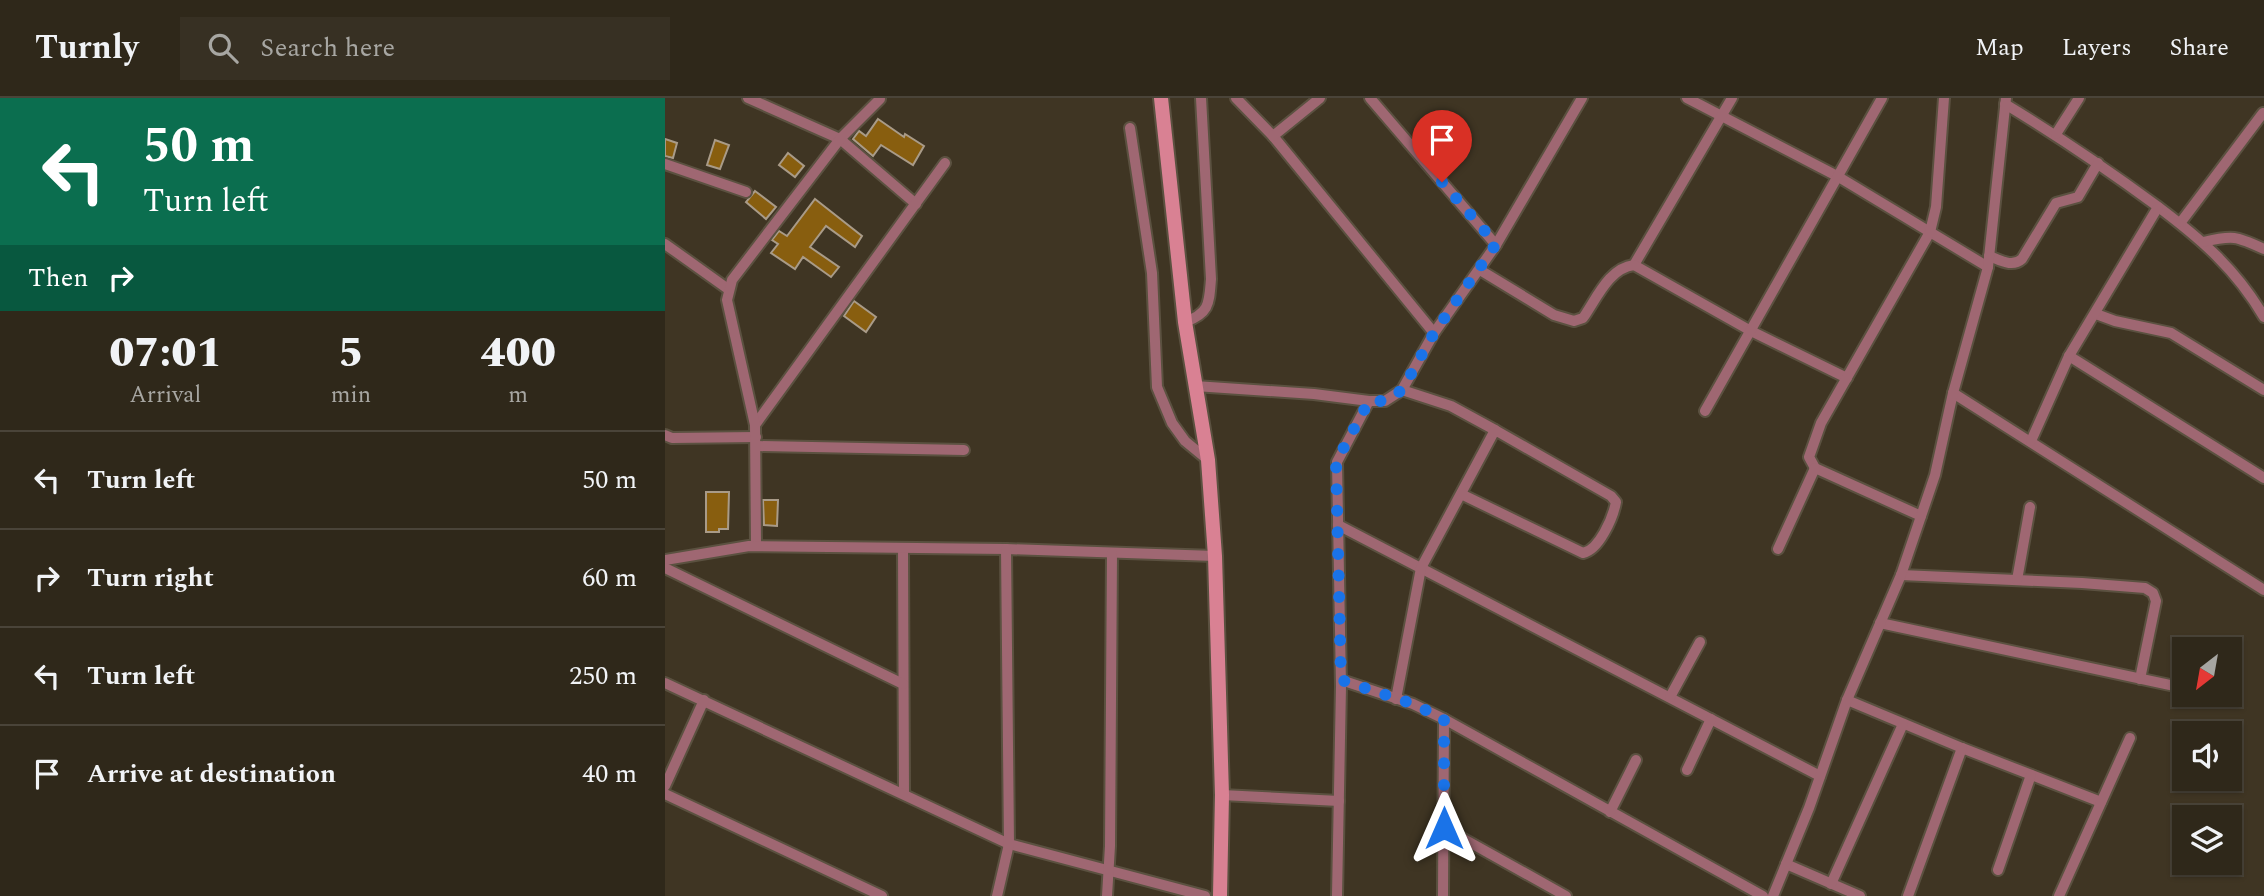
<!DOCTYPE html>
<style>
body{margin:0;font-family:Spectral,serif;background:#373023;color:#f1f3f6;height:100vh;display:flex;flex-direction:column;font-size:26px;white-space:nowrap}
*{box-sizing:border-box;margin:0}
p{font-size:23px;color:#a7a6a2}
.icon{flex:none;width:38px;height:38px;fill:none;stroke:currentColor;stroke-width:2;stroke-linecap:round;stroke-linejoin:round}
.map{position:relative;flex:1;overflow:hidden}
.panel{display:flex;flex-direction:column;background:#2f281a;width:665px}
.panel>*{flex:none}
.top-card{background:#0b6e4f;color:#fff;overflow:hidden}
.needle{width:46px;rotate:211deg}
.controls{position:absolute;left:1507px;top:539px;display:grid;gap:14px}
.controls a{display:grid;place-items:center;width:70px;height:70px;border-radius:0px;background:#2f281a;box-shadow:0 2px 5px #0004,0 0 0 2px #4a4439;font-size:35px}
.pin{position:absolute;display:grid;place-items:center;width:60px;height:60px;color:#fff;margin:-72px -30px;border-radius:50% 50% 50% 0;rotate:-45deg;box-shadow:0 0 7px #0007}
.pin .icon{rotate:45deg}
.me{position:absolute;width:77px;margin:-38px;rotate:0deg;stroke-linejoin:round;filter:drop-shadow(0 0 5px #0008)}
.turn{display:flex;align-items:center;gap:24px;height:147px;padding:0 28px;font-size:32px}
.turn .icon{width:91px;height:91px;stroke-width:2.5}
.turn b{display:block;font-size:49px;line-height:60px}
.then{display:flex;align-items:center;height:66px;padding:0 28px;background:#0003;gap:14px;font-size:26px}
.eta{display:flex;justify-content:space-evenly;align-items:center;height:119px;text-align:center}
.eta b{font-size:42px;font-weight:800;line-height:49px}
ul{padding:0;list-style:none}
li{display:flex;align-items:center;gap:21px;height:98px;padding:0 28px;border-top:2px solid #4a4439}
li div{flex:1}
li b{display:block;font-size:26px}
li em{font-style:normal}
header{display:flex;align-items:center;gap:42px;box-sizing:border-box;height:98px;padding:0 35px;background:#2f281a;border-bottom:2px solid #4a4439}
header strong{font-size:33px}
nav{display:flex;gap:38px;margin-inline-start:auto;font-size:24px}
.search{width:490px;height:63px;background:#373023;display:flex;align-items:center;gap:18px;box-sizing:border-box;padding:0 24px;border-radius:0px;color:#a7a6a2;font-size:26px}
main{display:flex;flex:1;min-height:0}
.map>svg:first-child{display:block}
</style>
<header>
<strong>Turnly</strong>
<div class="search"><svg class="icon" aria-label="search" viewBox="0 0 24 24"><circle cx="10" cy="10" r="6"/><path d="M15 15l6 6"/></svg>Search here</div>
<nav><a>Map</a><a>Layers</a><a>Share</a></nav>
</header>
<main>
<section class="panel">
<div class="top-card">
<div class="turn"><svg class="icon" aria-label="left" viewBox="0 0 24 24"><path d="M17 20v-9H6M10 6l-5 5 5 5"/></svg><div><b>50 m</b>Turn left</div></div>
<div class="then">Then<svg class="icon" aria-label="right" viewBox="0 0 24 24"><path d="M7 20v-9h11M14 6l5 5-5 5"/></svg></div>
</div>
<div class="eta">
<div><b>07:01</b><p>Arrival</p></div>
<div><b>5</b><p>min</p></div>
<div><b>400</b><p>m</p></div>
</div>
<ul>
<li><svg class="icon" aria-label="left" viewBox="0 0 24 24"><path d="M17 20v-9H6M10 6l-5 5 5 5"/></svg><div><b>Turn left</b></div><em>50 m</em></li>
<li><svg class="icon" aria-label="right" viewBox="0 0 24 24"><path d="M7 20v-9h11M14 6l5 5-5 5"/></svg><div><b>Turn right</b></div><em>60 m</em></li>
<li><svg class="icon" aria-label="left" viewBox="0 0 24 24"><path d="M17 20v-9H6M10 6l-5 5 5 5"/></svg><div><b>Turn left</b></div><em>250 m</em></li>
<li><svg class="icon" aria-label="arrive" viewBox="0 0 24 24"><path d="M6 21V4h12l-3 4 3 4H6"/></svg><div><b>Arrive at destination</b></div><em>40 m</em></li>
</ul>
</section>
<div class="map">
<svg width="1599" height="798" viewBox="0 0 1599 798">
<rect width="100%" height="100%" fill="#3f3523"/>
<g fill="#885e0f" stroke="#a99b88" stroke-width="2">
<polygon points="213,21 239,39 240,36 259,48 248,67 216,47 208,58 188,41 194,33 201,38"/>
<polygon points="0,41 12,45 8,60 0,58"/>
<polygon points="50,42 64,47 55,71 42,67"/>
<polygon points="123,55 139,68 130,79 114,67"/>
<polygon points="90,93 111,109 101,121 81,104"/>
<polygon points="150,101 197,138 190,149 161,128 145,149 174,169 166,179 138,159 130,171 106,155 113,146 107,142 114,133 122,138"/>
<polygon points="189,203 211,219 201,234 179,218"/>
<polygon points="41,394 64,394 63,431 54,431 54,434 41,434"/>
<polygon points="98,402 113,402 112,428 99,427"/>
</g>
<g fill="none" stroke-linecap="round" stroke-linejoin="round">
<defs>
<g id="street">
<polyline points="83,0 175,41 251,106"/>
<polyline points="571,0 608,38 769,235"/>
<polyline points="705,0 831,147"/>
<polyline points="1022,0 1172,78 1323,169"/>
<path d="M1340,6c53,32 103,66 152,102 44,33 79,63 107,111"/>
<polyline points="465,30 487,175 492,289 507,325 520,343 543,362"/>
<polyline points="1391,36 1414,0"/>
<polyline points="608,38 655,0"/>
<polyline points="0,66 81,94"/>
<polyline points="1516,124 1598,15"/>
<path d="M1538,144c30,-7 33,-6 61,7"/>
<polyline points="0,146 63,191"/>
<path d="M1324,158c11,4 23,12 33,3l34,-56 22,-6 20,-34"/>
<polyline points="969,167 1067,0"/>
<path d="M815,172l74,45 20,6 9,-3c14,-20 26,-50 51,-53l117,66 96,47"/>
<polyline points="1431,216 1450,223 1506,235 1599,292"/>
<path d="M520,224c25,-9 24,-19 26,-43l-10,-181"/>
<polyline points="1404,258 1599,380"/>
<polyline points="530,288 649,296 704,303 720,303 737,292 769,235 831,147 917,0"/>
<polyline points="737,292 786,308 830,332"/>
<polyline points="1288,295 1599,492"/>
<polyline points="1040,313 1217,0"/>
<polyline points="90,327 280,65"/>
<polyline points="0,337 7,340 91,339"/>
<polyline points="1366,343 1404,258 1493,109"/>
<polyline points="92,348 299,352"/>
<polyline points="1256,418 1150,370 1144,359 1156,325 1265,134 1271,109 1279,0"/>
<polyline points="673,427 1155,678"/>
<polyline points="91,448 90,327 62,202 67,182 175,41 215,1"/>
<polyline points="238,450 239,696"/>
<polyline points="1113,451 1150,370"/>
<polyline points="0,462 84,448 341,451 550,458"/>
<polyline points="0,470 238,586"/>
<polyline points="1236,477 1417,485 1480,490 1488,495 1491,503 1475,581"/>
<polyline points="1352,482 1365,409"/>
<polyline points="1215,525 1519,590"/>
<polyline points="676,582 748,606 779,621 1098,798"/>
<polyline points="0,585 344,746 540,798"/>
<polyline points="1005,599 1035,544"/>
<path d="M731,601l25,-131 74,-138 116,66 5,6c-3,16 -17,48 -33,51l-122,-59"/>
<polyline points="1182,602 1297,650 1436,704"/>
<polyline points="1022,672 1046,621"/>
<polyline points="0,688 39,602"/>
<polyline points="0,696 217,798"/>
<polyline points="557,697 674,703"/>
<polyline points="945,714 971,662"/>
<polyline points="779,730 901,798"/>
<polyline points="1121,766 1195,798"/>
<polyline points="1333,772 1366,677"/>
<polyline points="1166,786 1238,626"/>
<polyline points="332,798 344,746 341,451"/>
<polyline points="442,798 445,748 447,455"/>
<polyline points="672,798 676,588 672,364 704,303"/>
<polyline points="778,798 779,621"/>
<polyline points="1108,798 1144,710 1182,602 1236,477 1270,377 1288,295 1323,169 1341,0"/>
<polyline points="1243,798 1297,650"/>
<polyline points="1394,798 1465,640"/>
</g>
<polyline id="secondary" points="496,0 520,224 543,362 550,458 557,697 555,798"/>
</defs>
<use href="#street" stroke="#5b5140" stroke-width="14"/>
<use href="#secondary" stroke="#5b5140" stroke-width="18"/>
<use href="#street" stroke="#9f6772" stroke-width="10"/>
<use href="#secondary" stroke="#d98193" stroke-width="14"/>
</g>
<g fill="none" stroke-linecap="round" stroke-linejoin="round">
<polyline stroke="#1a73e8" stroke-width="12" stroke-dasharray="0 21.6" points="777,84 831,146 769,235 737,292 720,303 704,303 671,364 676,582 748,606 779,621 779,730"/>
</g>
</svg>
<div class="controls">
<a><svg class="needle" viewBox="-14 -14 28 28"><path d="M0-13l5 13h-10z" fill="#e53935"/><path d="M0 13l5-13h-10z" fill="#a7a6a2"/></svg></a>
<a><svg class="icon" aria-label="sound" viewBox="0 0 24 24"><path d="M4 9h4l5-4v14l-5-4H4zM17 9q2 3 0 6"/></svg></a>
<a><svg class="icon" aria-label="layers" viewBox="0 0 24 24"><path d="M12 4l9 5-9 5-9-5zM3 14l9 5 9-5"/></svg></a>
</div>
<div class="pin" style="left:777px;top:84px;background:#d93025"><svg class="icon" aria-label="arrive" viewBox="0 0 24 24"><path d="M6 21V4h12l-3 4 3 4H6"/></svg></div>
<svg class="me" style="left:779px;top:730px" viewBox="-20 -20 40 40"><path d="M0-17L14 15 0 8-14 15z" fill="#1a73e8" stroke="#fff" stroke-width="4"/></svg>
</div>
</main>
